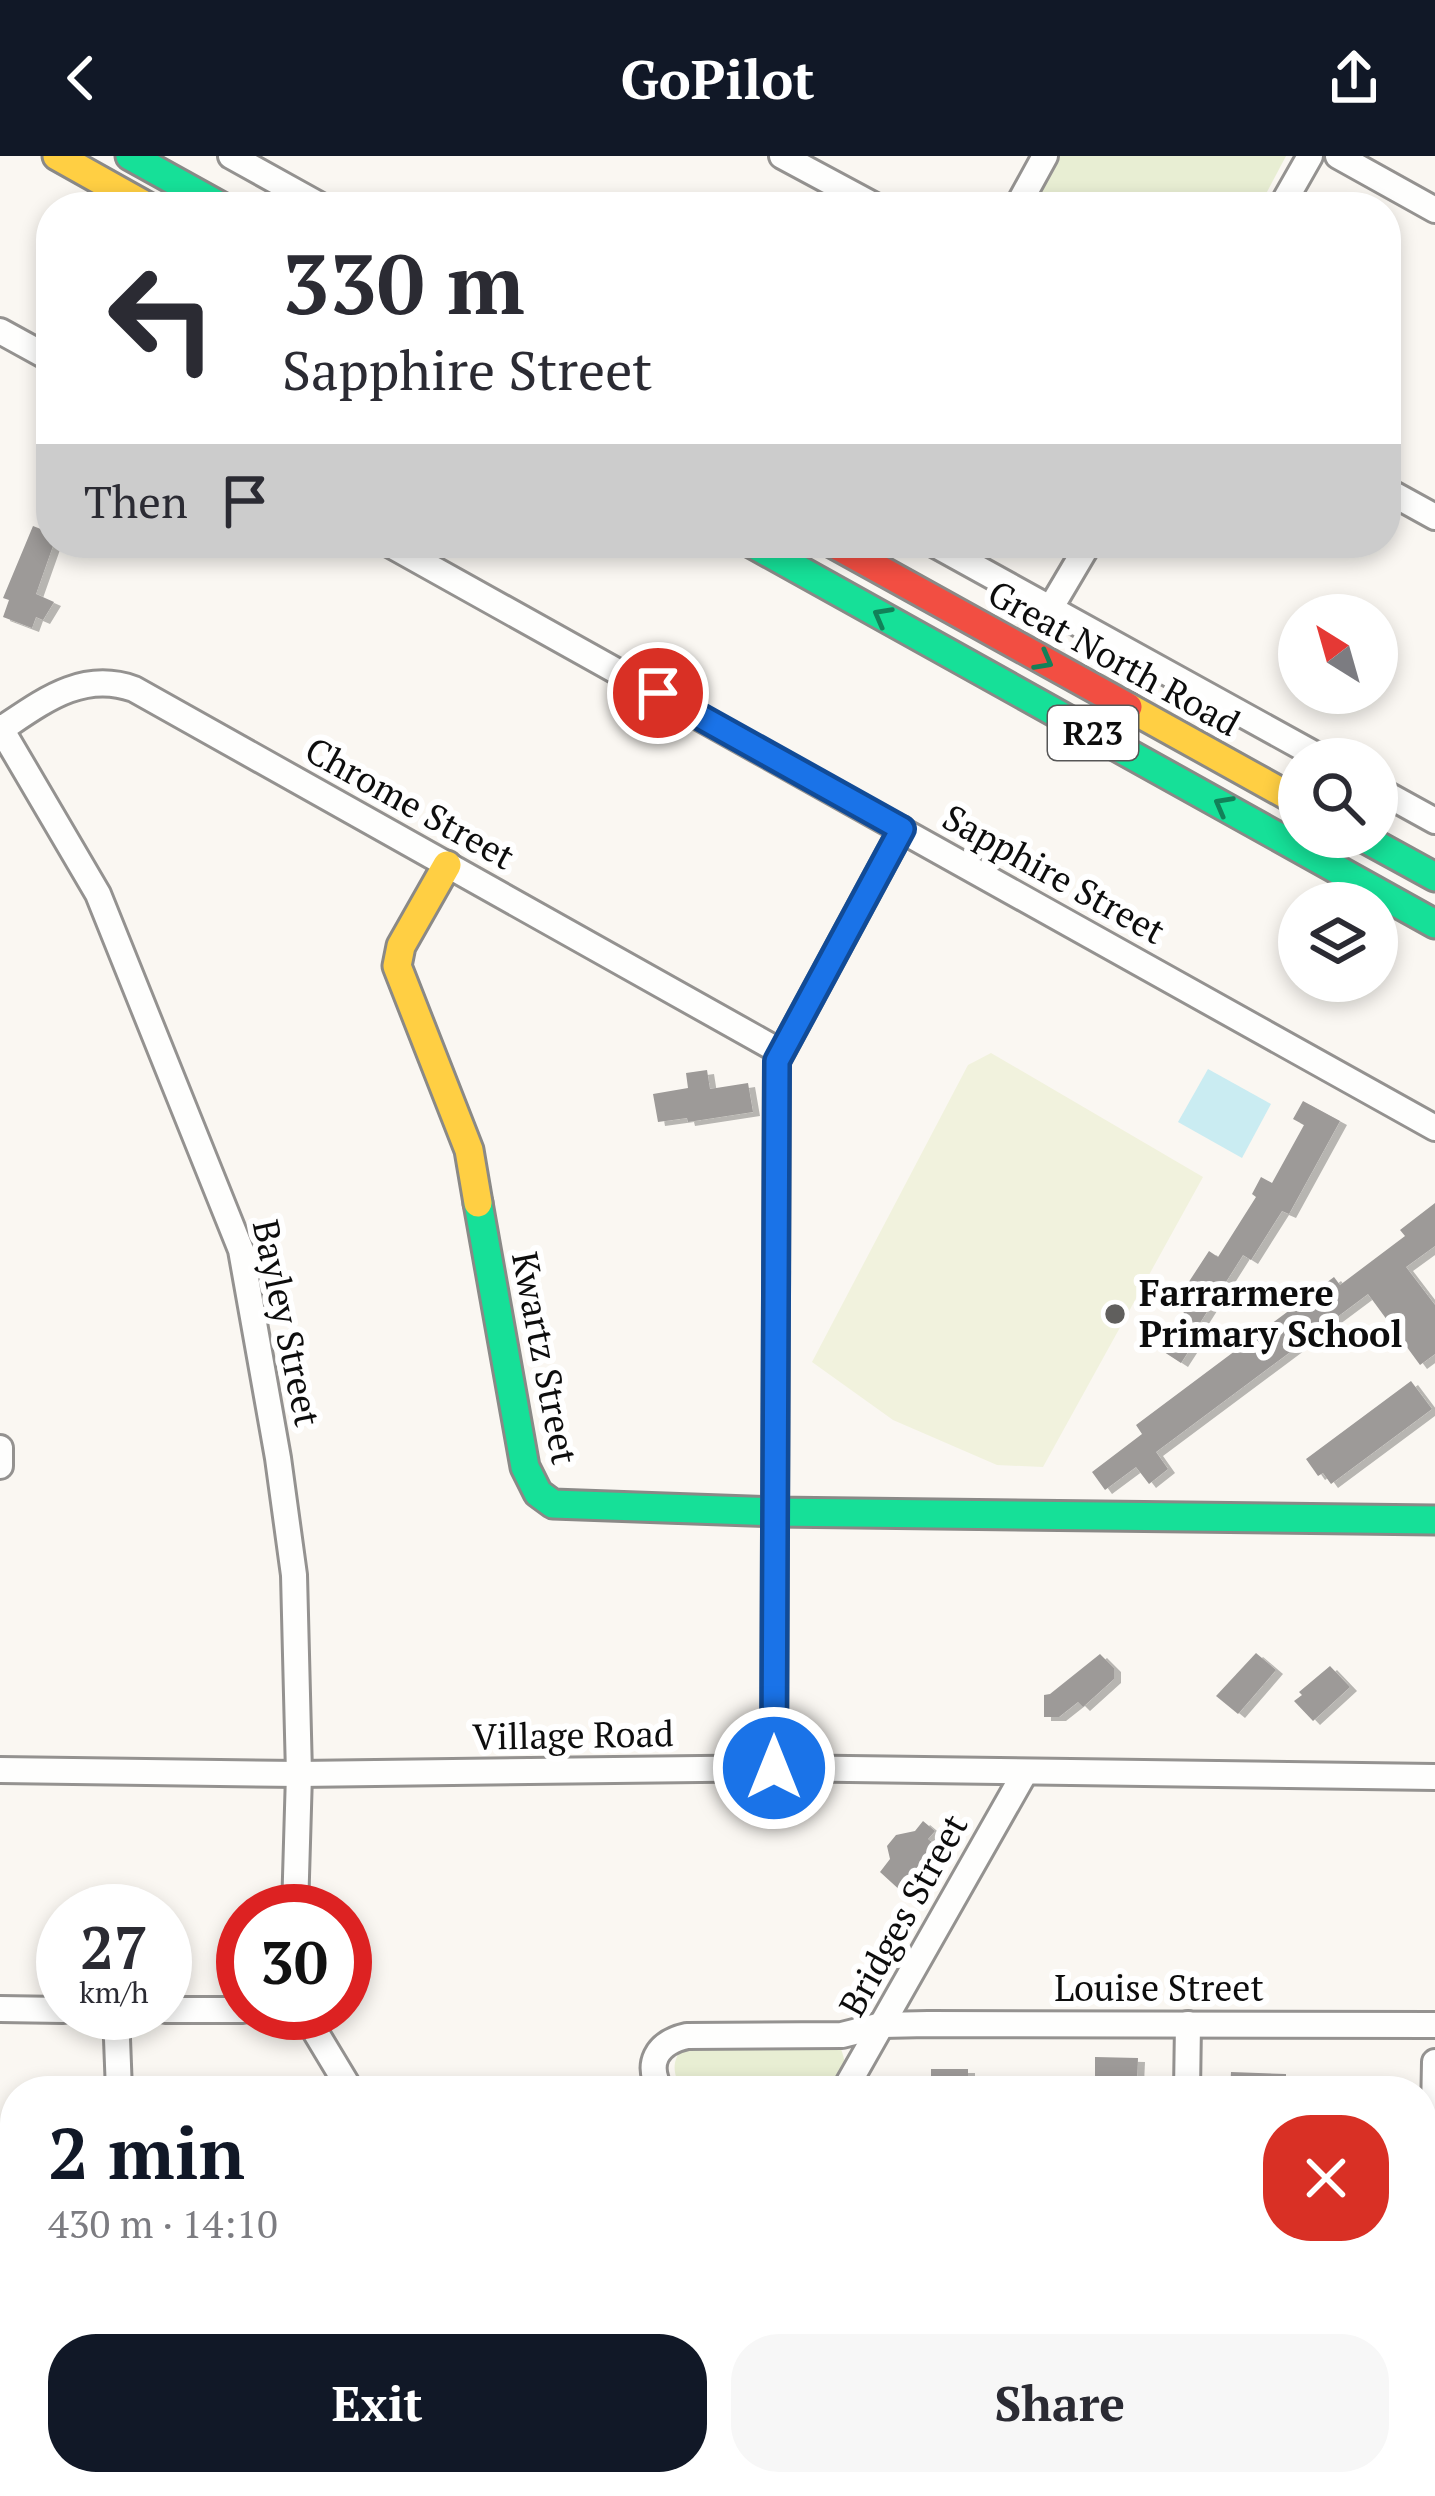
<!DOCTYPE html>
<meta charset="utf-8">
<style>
body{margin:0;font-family:"PT Serif",serif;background:#f7f7f7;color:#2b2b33;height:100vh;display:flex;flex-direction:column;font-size:45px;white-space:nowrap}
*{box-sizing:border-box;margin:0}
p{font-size:39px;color:#7c7c81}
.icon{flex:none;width:66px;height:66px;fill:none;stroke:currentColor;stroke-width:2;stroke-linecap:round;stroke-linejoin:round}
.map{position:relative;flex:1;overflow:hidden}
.side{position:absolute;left:0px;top:1920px;width:1437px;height:420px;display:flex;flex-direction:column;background:#fff;border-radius:48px 48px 0 0;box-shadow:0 6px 18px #0003}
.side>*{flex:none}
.top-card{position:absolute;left:36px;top:36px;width:1365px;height:366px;border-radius:48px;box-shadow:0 6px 18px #0003;background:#fff;color:#2b2b33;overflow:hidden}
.needle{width:78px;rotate:323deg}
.controls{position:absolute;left:1278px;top:438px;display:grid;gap:24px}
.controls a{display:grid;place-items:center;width:120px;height:120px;border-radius:50%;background:#fff;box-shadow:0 6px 18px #0003;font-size:60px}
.speed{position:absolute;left:36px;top:1728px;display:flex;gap:24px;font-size:60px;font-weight:700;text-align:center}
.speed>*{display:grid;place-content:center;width:156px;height:156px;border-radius:50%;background:#fff;box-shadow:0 6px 18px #0003;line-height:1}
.speed small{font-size:30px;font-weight:400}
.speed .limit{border:18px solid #d22;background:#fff;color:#111}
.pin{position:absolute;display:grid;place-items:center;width:102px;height:102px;color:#fff;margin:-51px;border:6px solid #fff;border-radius:50%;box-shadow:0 3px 12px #0007}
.me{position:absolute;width:132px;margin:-66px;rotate:0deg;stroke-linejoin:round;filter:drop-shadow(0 0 9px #0008)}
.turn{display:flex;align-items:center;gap:42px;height:252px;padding:0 48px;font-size:54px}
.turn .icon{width:156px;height:156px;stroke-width:2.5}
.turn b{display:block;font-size:84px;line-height:102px}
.then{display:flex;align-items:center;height:114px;padding:0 48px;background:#0003;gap:24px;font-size:45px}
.round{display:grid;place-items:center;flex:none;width:126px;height:126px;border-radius:48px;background:#f7f7f7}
.headline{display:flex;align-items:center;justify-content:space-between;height:204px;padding:0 48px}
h1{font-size:72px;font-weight:700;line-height:90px;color:#111827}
.button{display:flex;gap:24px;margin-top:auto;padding:24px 48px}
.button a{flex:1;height:138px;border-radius:48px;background:#111827;color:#fff;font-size:48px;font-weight:700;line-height:138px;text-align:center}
.button a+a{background:#f7f7f7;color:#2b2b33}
header{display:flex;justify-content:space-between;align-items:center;height:156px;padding:0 48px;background:#111827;color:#fff;font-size:54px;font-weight:700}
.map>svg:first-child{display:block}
</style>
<header><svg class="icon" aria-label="back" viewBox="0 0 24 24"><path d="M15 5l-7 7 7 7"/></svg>GoPilot<svg class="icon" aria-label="share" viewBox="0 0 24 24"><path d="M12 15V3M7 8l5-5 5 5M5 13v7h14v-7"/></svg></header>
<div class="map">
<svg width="1435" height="2340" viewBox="0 0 1435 2340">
<defs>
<filter id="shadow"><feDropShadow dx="7" dy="4" stdDeviation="0" flood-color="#0004"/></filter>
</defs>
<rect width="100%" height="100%" fill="#faf7f2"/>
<g fill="#e8eed3">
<polygon points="1050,0 1286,0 1259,51 1020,51"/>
<path d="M686,1887l154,4c8,17 4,27 -2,44h-156c-10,-20 -11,-30 4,-48z"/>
<polygon points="615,2325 969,2325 993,2340 625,2340"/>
</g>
<polygon fill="#f1f2dd" points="991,897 1203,1021 1043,1311 997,1309 893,1264 812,1206 968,909"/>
<polygon fill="#caecf2" points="1208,913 1271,948 1242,1002 1178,966"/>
<g fill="#9d9a98" filter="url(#shadow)">
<polygon points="33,370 51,377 51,387 54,387 36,438 54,446 43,464 36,461 32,472 3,461 9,444 3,442"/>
<polygon points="707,914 710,933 748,927 753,956 688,966 687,962 658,966 653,938 688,932 686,917"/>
<polygon points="1303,945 1340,965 1289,1058 1282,1055 1251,1104 1243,1099 1198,1170 1203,1173 1181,1207 1161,1194 1187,1151 1177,1144 1209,1095 1218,1101 1256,1041 1252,1038 1261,1021 1272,1027 1304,969 1293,963"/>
<polygon points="1435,1047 1435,1090 1406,1111 1435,1149 1435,1198 1420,1209 1368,1138 1156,1296 1168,1313 1149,1328 1136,1311 1105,1334 1092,1316 1142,1278 1136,1269 1334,1121 1340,1129 1405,1080 1400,1074"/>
<polygon points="1411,1225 1432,1253 1331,1328 1323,1317 1318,1320 1306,1303"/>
<polygon points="1256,1497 1276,1514 1238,1558 1216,1540"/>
<polygon points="1100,1498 1114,1512 1114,1523 1083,1551 1078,1546 1059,1561 1044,1561 1044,1539 1050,1538"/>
<polygon points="1330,1510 1350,1531 1313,1565 1294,1545 1302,1539 1299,1536"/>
<polygon points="923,1665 935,1675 928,1683 940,1693 903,1737 880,1716 890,1703 887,1690 896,1679 915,1675"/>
<polygon points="1095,1901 1138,1902 1137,1924 1095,1924"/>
<rect x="931" y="1913" width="37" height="22"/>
<polygon points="1231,1916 1286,1918 1286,1935 1230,1935"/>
</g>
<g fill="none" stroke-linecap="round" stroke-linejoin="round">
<defs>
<g id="street">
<polyline points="231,0 323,51"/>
<polyline points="782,0 877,51"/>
<polyline points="1338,0 1435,54"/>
<polyline points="1017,51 1045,0"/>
<polyline points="1281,51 1310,0"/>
<polyline points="0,175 51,203"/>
<polyline points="1386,334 1435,361"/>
<polyline points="387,387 1435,972"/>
<polyline points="932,387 1323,603"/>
<polyline points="1050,453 1089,387"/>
<polyline points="0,571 98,738 241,1094 278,1302 294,1419 299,1618 295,1755"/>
<path d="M0,574c42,-28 82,-60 134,-41l645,362"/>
<polyline points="1377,633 1435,665"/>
<polyline points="0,1292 0,1310"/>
<polyline points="774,1612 777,905 902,673"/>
<polyline points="0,1614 299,1618 774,1612 1435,1621"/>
<polyline points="0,1853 63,1854"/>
<polyline points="165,1854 243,1854"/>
<polyline points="116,1857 119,1935"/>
<polyline points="304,1857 351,1935"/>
<polyline points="1435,1906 1428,2256 1435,2281"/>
<path d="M661,1935c-16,-27 -5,-48 26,-55l155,-1 40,-10 46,-1 507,1"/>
<polyline points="844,1935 1024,1618"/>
<polyline points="1187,1935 1188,1868"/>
<polyline points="0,2117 15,2107"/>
<polyline points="323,2325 349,2340"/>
<polyline points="586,2325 596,2340"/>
<polyline points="972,2325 1001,2340"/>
<polyline points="166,2340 174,2325"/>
<polyline points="283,2340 297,2325"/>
</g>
<g id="fast">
<polyline points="130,0 222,51"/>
<polyline points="751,387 1435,768"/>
<polyline points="1362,681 1435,721"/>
<polyline points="478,1047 525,1311 538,1337 553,1348 775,1356 1435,1364"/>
</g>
<g id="slow">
<polyline points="57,0 148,51"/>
<polyline points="1128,551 1299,646"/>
<polyline points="447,709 401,790 397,810 469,994 478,1047"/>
</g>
<polyline id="jam" points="832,387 1128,551"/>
</defs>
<use href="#street" stroke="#949290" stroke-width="30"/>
<use href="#fast" stroke="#8a8987" stroke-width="33"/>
<use href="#slow" stroke="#8a8987" stroke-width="33"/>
<use href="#jam" stroke="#8a8987" stroke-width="33"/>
<use href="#street" stroke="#fefefd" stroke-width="24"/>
<use href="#fast" stroke="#16e098" stroke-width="27"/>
<use href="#slow" stroke="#ffcf43" stroke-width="27"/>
<use href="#jam" stroke="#f24e42" stroke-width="27"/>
</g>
<defs><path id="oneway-chevron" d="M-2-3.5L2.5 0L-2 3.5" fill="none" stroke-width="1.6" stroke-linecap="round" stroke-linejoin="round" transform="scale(3)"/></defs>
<g stroke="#128159">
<use href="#oneway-chevron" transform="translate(882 460) rotate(-151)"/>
<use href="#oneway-chevron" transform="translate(1044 505) rotate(29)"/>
<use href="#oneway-chevron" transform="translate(1223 649) rotate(-151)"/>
</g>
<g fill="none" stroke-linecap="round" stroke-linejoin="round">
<defs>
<polyline id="route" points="658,537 902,673 777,905 774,1612"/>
</defs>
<use href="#route" stroke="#114b97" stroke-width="30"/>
<use href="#route" stroke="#1a73e8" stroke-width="21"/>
</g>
<circle fill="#605f5d" stroke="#fff" stroke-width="4.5" cx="1115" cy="1158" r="12"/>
<g text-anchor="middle" stroke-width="12" stroke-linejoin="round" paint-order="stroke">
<rect fill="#fff" stroke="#565656" stroke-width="3" x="1048" y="550" width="90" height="54" rx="9"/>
<g font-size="33" font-weight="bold" fill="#0d0d0d">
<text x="1093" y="589">R23</text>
</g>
<g font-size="36" fill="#0d0d0d" stroke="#fff">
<text transform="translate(1114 502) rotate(29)" y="13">Great North Road</text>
<text transform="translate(410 647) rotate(29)" y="13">Chrome Street</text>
<text transform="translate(1054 718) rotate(29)" y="13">Sapphire Street</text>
<text transform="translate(287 1167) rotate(78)" y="13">Bayley Street</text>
<text transform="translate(545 1202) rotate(79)" y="13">Kwartz Street</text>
<text transform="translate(573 1579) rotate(-1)" y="13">Village Road</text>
<text transform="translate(903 1759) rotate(-61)" y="13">Bridges Street</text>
<text x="1159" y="1845">Louise Street</text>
</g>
<g font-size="36" font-weight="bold" fill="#0d0d0d" stroke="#fff" text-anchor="start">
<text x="1139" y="1150">Farrarmere<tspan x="1139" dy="41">Primary School</tspan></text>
</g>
</g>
</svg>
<div class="controls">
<a><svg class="needle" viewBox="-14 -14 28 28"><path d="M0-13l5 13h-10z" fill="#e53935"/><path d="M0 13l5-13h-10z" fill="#7c7c81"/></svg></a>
<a><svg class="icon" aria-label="search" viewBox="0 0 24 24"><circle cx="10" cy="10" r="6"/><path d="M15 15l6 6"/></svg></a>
<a><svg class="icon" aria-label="layers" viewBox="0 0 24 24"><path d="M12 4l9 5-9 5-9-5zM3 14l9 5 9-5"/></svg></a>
</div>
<div class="speed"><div>27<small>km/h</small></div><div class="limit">30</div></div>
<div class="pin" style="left:658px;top:537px;background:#d93025"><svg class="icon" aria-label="arrive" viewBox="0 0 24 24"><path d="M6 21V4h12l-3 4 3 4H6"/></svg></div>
<svg class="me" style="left:774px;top:1612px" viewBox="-20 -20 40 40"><circle r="17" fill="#1a73e8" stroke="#fff" stroke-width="3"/><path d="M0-11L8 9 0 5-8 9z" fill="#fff"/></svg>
<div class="top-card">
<div class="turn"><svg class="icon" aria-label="left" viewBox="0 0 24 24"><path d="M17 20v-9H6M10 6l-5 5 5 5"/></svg><div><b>330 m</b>Sapphire Street</div></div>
<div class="then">Then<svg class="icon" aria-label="arrive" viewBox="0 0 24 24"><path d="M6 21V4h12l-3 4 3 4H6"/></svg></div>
</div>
<section class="side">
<div class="headline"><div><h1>2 min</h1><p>430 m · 14:10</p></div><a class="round" style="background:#d93025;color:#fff"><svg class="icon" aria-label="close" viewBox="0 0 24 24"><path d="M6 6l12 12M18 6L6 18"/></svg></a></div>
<div class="button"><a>Exit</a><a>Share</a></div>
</section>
</div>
